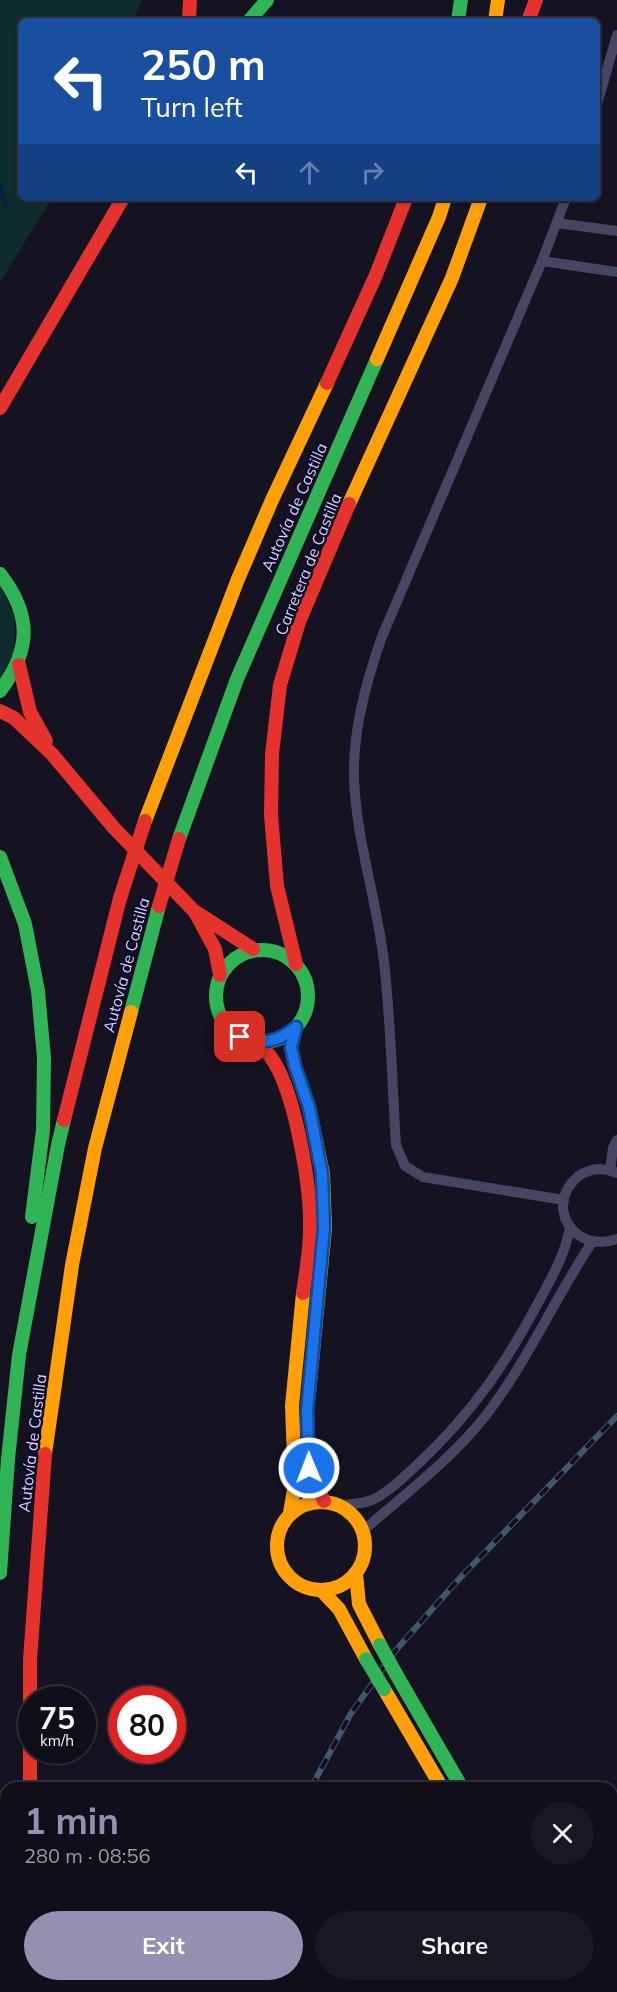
<!DOCTYPE html>
<meta charset="utf-8">
<style>
body{margin:0;font-family:Mulish,sans-serif;background:#191722;color:#f1f3f6;height:100vh;display:flex;flex-direction:column;font-size:22px;white-space:nowrap}
*{box-sizing:border-box;margin:0}
p{font-size:20px;color:#9c9ca2}
.icon{flex:none;width:33px;height:33px;fill:none;stroke:currentColor;stroke-width:2;stroke-linecap:round;stroke-linejoin:round}
.map{position:relative;flex:1;overflow:hidden}
.panel{position:absolute;left:0px;top:1782px;width:618px;height:210px;display:flex;flex-direction:column;background:#100e19;border-radius:18px 18px 0 0;box-shadow:0 2px 4px #0004,0 0 0 2px #302e38}
.panel>*{flex:none}
.banner{position:absolute;left:18px;top:18px;width:582px;height:183px;border-radius:9px;box-shadow:0 2px 4px #0004,0 0 0 2px #302e38;background:#1a4fa0;color:#fff;overflow:hidden}
.speed{position:absolute;left:18px;top:1686px;display:flex;gap:12px;font-size:30px;font-weight:700;text-align:center}
.speed>*{display:grid;place-content:center;width:78px;height:78px;border-radius:50%;background:#100e19;box-shadow:0 2px 4px #0004,0 0 0 2px #302e38;line-height:1}
.speed small{font-size:15px;font-weight:400}
.speed .limit{border:9px solid #d22;background:#fff;color:#111}
.pin{position:absolute;display:grid;place-items:center;width:51px;height:51px;color:#fff;margin:-26px;border-radius:12px;box-shadow:0 3px 9px #0006}
.me{position:absolute;width:66px;margin:-33px;rotate:359deg;stroke-linejoin:round;filter:drop-shadow(0 0 4px #0008)}
.turn{display:flex;align-items:center;gap:21px;height:126px;padding:0 24px;font-size:27px}
.turn .icon{width:78px;height:78px;stroke-width:2.5}
.turn b{display:block;font-size:42px;line-height:51px}
.lanes{display:flex;align-items:center;height:57px;padding:0 24px;background:#0003;justify-content:center;gap:30px;direction:ltr}
.lanes .off{opacity:.35}
.round{display:grid;place-items:center;flex:none;width:63px;height:63px;border-radius:32px;background:#191722}
.summary{display:flex;align-items:center;justify-content:space-between;height:102px;padding:0 24px}
h1{font-size:36px;font-weight:700;line-height:45px;color:#9390b1}
.primary-button{display:flex;gap:12px;margin-top:auto;padding:12px 24px}
.primary-button a{flex:1;height:69px;border-radius:36px;background:#9390b1;color:#fff;font-size:24px;font-weight:700;line-height:69px;text-align:center}
.primary-button a+a{background:#191722;color:#f1f3f6}
.map>svg:first-child{display:block}
</style>
<div class="map">
<svg width="617" height="1992" viewBox="0 0 617 1992">
<rect width="100%" height="100%" fill="#151321"/>
<g fill="#102d2e">
<polygon points="0,0 141,0 135,18 137,21 21,21 21,198 52,198 0,282"/>
<polygon points="0,586 15,618 14,652 0,680"/>
</g>
<g fill="none" stroke-linecap="round" stroke-linejoin="round">
<polyline stroke="#082047" stroke-width="4" points="0,186 6,206"/>
<g stroke="#474662" stroke-width="10">
<polyline points="597,104 617,35"/>
<polyline points="557,223 617,231"/>
<polyline points="542,261 617,272"/>
<polyline points="610,1170 613,1148 617,1140"/>
<path d="M617,1173c-40,-19 -74,34 -40,61 12,9 26,10 40,5"/>
<path d="M564,1200l-141,-23 -18,-11 -9,-21c-4,-60 -5,-124 -12,-183 -7,-62 -28,-122 -30,-185 -1,-47 12,-94 27,-138l161,-378 24,-63"/>
<path d="M341,1505c10,-1 21,-1 31,-5 17,-8 33,-24 47,-37 52,-49 85,-96 119,-160 14,-26 26,-46 32,-75"/>
<path d="M364,1530c42,-37 88,-71 123,-116 41,-54 68,-116 105,-172"/>
</g>
<g stroke="#30b455" stroke-width="14">
<polyline points="249,21 267,0"/>
<polyline points="458,21 461,0"/>
<path d="M0,574c32,41 31,76 0,117"/>
<polyline points="179,839 237,679 377,359"/>
<polyline points="0,857 25,924 38,991 44,1058 43,1130 32,1217"/>
<circle cx="262" cy="996" r="46"/>
<polyline points="131,1012 159,906"/>
<polyline points="0,1573 8,1459 19,1355 58,1145 64,1120"/>
<polyline points="396,1674 462,1788"/>
</g>
<g stroke="#ff9f0a" stroke-width="14">
<polyline points="495,21 498,0"/>
<polyline points="377,359 439,217 445,198"/>
<polyline points="349,504 452,278 481,198"/>
<polyline points="145,821 238,579 272,500 327,383"/>
<polyline points="296,1027 291,1047 295,1066 309,1107 323,1174 325,1228 309,1393"/>
<polyline points="45,1454 72,1265 95,1148 131,1012"/>
<circle cx="321" cy="1546" r="44"/>
<polyline points="290,1513 295,1484 292,1406 303,1293"/>
<polyline points="356,1574 359,1604 380,1645"/>
<polyline points="322,1591 339,1609 366,1659"/>
<polyline points="384,1689 442,1788"/>
<polyline points="37,1986 37,1992"/>
<polyline points="535,1986 555,1986"/>
<polyline points="584,1986 586,1992"/>
</g>
<g stroke="#e5322d" stroke-width="14">
<polyline points="189,21 190,0"/>
<polyline points="528,21 536,0"/>
<polyline points="327,383 376,275 406,198"/>
<polyline points="0,408 123,198"/>
<polyline points="19,665 30,712 46,741"/>
<polyline points="0,711 14,718 52,754 114,828 194,911 253,949"/>
<polyline points="196,914 215,949 220,975"/>
<polyline points="296,964 277,886 271,815 272,754 280,685 299,622 349,504"/>
<path d="M257,1042c4,4 9,9 13,14 25,33 41,131 40,173 0,21 -4,43 -7,64"/>
<polyline points="64,1120 120,898"/>
<polyline points="309,1393 307,1411 309,1468 324,1501"/>
<polyline points="30,1788 30,1660 45,1454"/>
</g>
<defs>
<g id="rail">
<polyline points="311,1788 350,1715 396,1650 458,1580 617,1416"/>
<polyline points="259,1992 260,1986"/>
</g>
</defs>
<use href="#rail" stroke="#40586b" stroke-width="6"/>
<use href="#rail" stroke="#110d27" stroke-width="4" stroke-dasharray="11" stroke-linecap="butt"/>
<g stroke="#30b455" stroke-width="14">
<polyline points="380,1645 396,1674"/>
<polyline points="366,1659 384,1689"/>
</g>
<g stroke="#e5322d" stroke-width="14">
<polyline points="120,898 145,821"/>
<polyline points="159,906 179,839"/>
</g>
</g>
<g fill="none" stroke-linecap="round" stroke-linejoin="round">
<defs>
<path id="route" d="M240,1037c24,7 36,6 56,-10l-5,20 4,19 14,41 13,67 2,54 -17,183 2,57"/>
</defs>
<use href="#route" stroke="#114b97" stroke-width="15"/>
<use href="#route" stroke="#1a73e8" stroke-width="10"/>
</g>
<g text-anchor="middle" stroke-width="5" stroke-linejoin="round" paint-order="stroke">
<g font-size="16" fill="#d7d3ff" stroke="#110d27">
<text transform="translate(294 507) rotate(-66)" y="6">Autovía de Castilla</text>
<text transform="translate(308 564) rotate(-68)" y="6">Carretera de Castilla</text>
<text transform="translate(126 965) rotate(-75)" y="6">Autovía de Castilla</text>
<text transform="translate(32 1443) rotate(-83)" y="6">Autovía de Castilla</text>
</g>
</g>
</svg>
<div class="speed"><div>75<small>km/h</small></div><div class="limit">80</div></div>
<div class="pin" style="left:240px;top:1037px;background:#d93025"><svg class="icon" aria-label="arrive" viewBox="0 0 24 24"><path d="M6 21V4h12l-3 4 3 4H6"/></svg></div>
<svg class="me" style="left:309px;top:1468px" viewBox="-20 -20 40 40"><circle r="17" fill="#1a73e8" stroke="#fff" stroke-width="3"/><path d="M0-11L8 9 0 5-8 9z" fill="#fff"/></svg>
<div class="banner">
<div class="turn"><svg class="icon" aria-label="left" viewBox="0 0 24 24"><path d="M17 20v-9H6M10 6l-5 5 5 5"/></svg><div><b>250 m</b>Turn left</div></div>
<div class="lanes"><svg class="icon" aria-label="left" viewBox="0 0 24 24"><path d="M17 20v-9H6M10 6l-5 5 5 5"/></svg><svg class="icon off" aria-label="ahead" viewBox="0 0 24 24"><path d="M12 20V5M6 11l6-6 6 6"/></svg><svg class="icon off" aria-label="right" viewBox="0 0 24 24"><path d="M7 20v-9h11M14 6l5 5-5 5"/></svg></div>
</div>
<section class="panel">
<div class="summary"><div><h1>1 min</h1><p>280 m · 08:56</p></div><a class="round"><svg class="icon" aria-label="close" viewBox="0 0 24 24"><path d="M6 6l12 12M18 6L6 18"/></svg></a></div>
<div class="primary-button"><a>Exit</a><a>Share</a></div>
</section>
</div>
